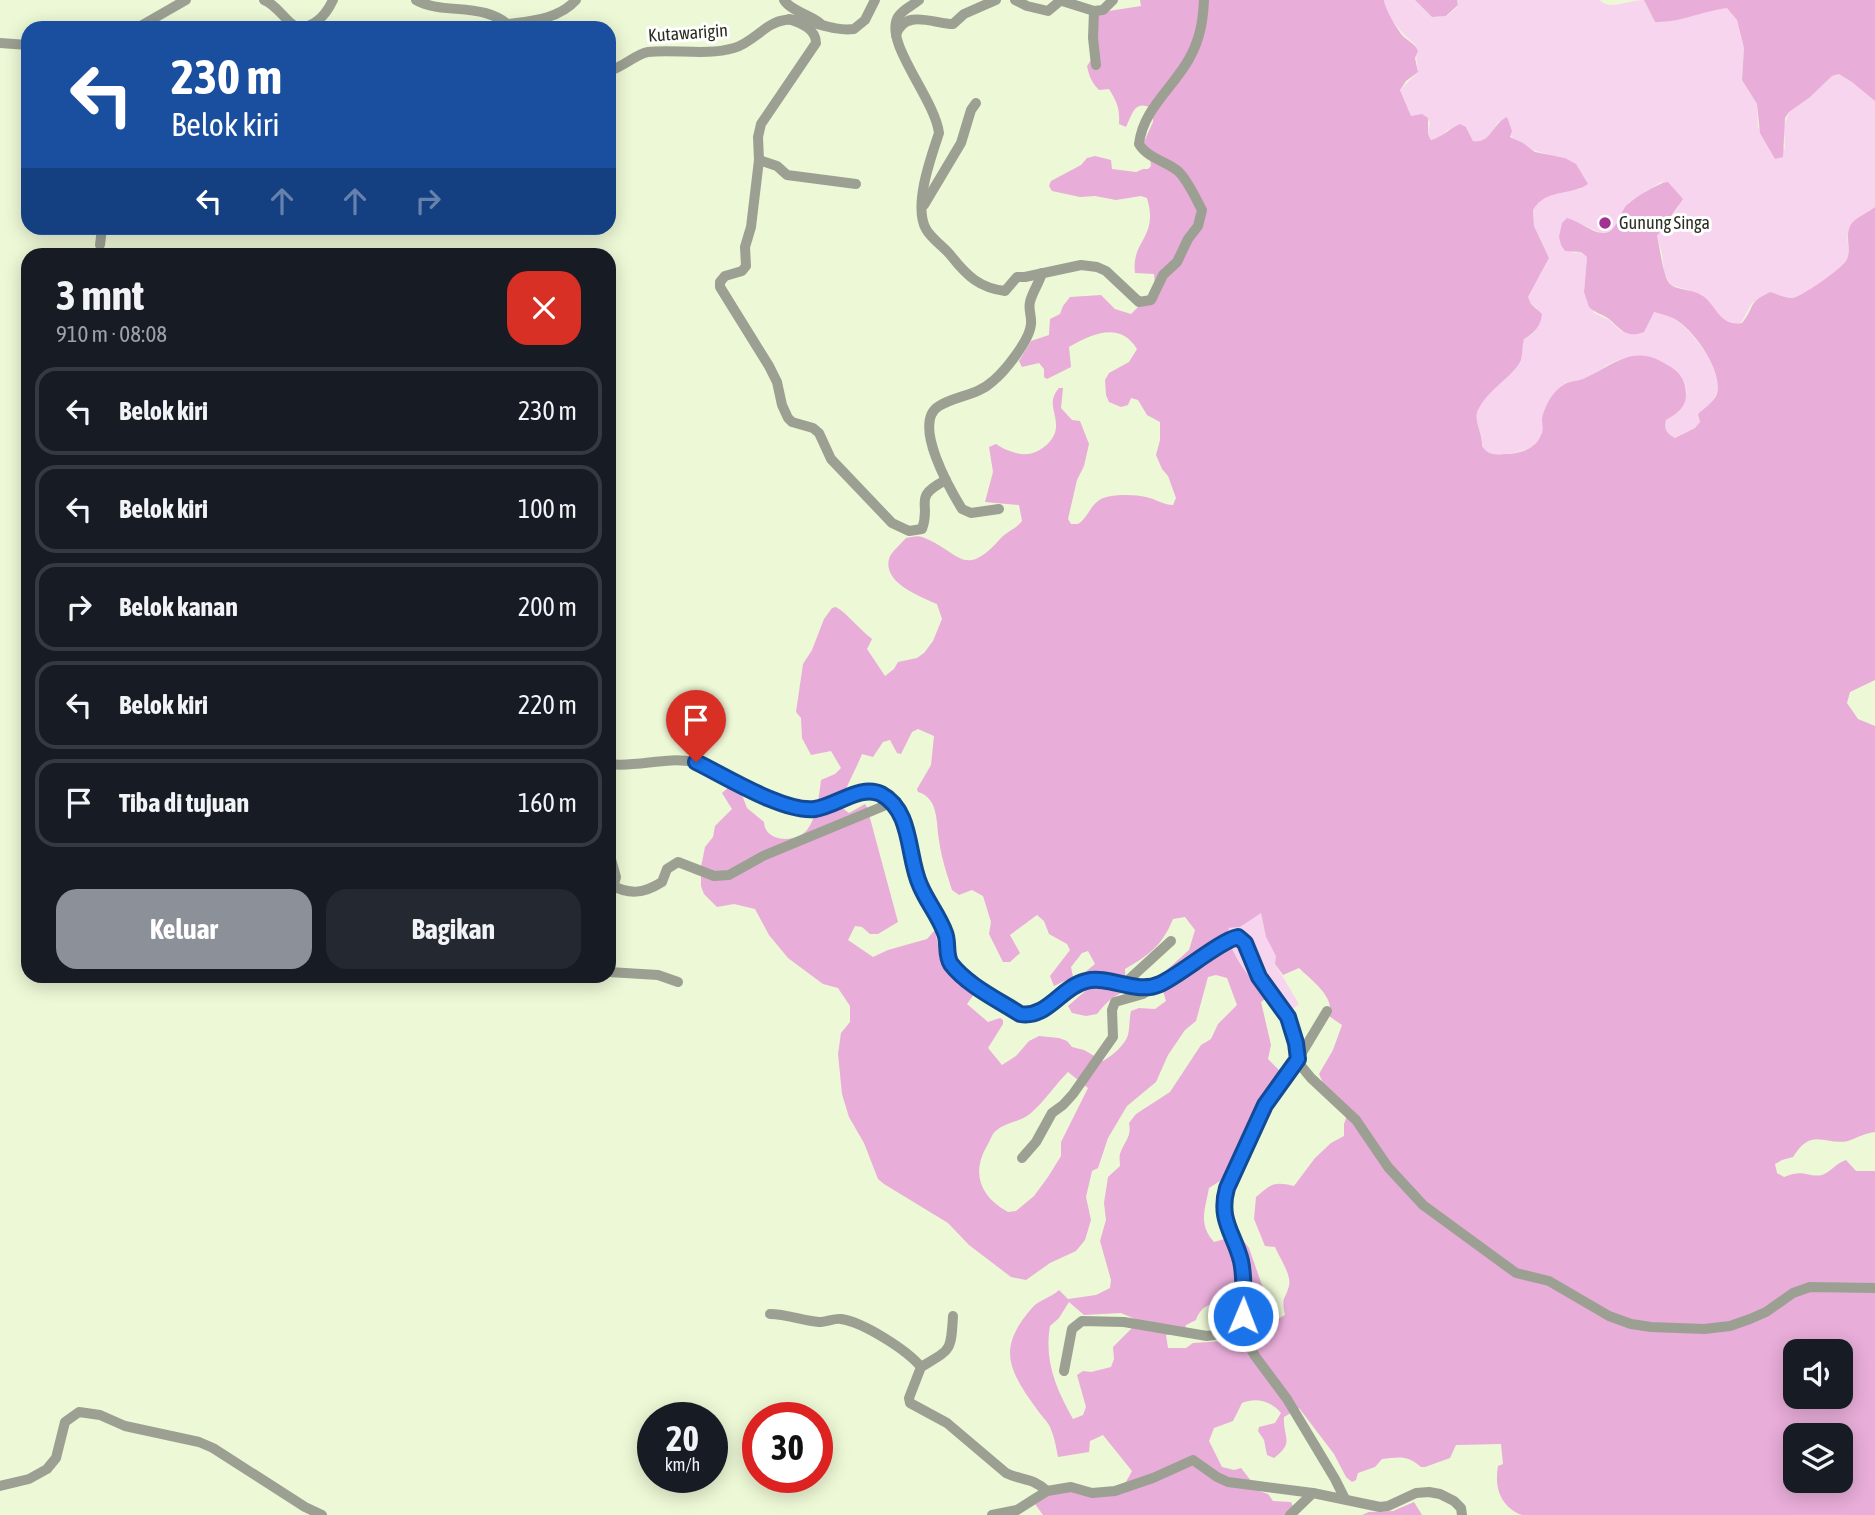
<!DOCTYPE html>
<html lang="id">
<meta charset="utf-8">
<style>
body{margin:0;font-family:"Asap Condensed",sans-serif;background:#242831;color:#f1f3f6;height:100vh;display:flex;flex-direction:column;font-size:26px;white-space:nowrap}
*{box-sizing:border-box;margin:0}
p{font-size:23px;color:#9ea1a6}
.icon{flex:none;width:38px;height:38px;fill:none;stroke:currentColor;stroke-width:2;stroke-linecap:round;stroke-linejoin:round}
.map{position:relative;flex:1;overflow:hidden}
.details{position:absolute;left:21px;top:248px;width:595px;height:735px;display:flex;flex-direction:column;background:#171b24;border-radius:21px;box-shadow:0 4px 18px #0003}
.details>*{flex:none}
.top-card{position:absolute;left:21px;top:21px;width:595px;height:214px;border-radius:21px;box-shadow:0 4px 18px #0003;background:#1a4fa0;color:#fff;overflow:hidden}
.controls{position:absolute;left:1783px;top:1339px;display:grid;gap:14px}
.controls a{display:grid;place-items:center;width:70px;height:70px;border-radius:14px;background:#171b24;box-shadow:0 4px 18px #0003;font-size:35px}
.speed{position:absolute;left:637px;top:1402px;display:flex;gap:14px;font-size:35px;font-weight:700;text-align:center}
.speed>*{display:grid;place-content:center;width:91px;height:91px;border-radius:50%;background:#171b24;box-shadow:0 4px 18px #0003;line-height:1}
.speed small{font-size:18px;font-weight:400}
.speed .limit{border:10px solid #d22;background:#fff;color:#111}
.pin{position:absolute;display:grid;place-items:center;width:60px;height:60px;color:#fff;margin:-72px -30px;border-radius:50% 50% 50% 0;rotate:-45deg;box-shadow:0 0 7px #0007}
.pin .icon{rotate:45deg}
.me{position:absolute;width:77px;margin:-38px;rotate:1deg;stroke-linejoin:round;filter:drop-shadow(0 0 5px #0008)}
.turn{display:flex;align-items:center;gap:24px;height:147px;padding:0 35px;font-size:32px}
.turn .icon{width:91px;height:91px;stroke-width:2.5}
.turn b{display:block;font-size:49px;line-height:60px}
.lanes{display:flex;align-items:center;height:66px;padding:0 35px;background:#0003;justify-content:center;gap:35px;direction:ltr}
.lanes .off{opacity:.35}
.round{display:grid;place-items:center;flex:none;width:74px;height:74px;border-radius:21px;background:#242831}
.overview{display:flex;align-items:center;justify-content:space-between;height:119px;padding:0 35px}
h1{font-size:42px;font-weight:700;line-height:52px}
.button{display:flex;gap:14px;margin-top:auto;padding:14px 35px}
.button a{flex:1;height:80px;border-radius:21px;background:#8c9099;color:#fff;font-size:28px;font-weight:700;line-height:80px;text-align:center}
.button a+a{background:#242831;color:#f1f3f6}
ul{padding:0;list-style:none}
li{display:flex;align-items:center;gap:21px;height:88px;margin:0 14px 10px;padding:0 21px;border:4px solid #363941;border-radius:21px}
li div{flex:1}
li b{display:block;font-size:26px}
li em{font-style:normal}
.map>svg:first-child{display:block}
</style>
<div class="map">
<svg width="1875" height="1515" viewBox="0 0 1875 1515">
<rect width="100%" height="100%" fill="#edf8d6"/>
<g fill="#f8d5ef">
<path d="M1384,0h31l17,17 15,-1 11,-10 -1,-6h142c12,11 28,0 45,0l11,22c26,1 47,-11 72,-15l10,13 7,28 -2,32 15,24 1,23 27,22 -1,-23 5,-14 20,-14 23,-22 7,-2 14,8 22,19v106c-9,8 -18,11 -25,22 -6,10 2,22 -4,32 -4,7 -46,37 -54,37 -7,0 -15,-4 -22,-6l-18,11 -11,20 -7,1 -8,-2 -25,-28 -30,-9 -7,-13 -2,-18 -5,-18 22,-30 -18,-24 -33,21 -13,25 -7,4 -7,1 -34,-15 6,35 8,-1 6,5 -3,35 10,21 15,7 12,11 33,-19c7,2 15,4 21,7 18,11 54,59 39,80 -3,5 -11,10 -16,15l2,8 -5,6 -20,10c-9,-5 -11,-9 -9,-18 50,-31 -2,-71 -44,-61 -13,3 -25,14 -38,20 -5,2 -10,1 -15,3 -12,3 -22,21 -26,32 -1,6 0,11 0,16 -2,17 -23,23 -38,24 -10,1 -17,1 -23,-8 1,-12 -7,-22 -5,-33 4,-23 39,-36 45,-58 1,-5 0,-11 2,-16l8,-5 5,-26 -6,-4 -3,-7 21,-39 -15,-32 -1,-16c10,-18 30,-19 48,-21l-16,-31c-29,-5 -50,-12 -66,-37 -8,11 -11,22 -26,20l-6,-13 -20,2 -7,8 -8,2 -4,-6 2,-13 -19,-5 -11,-26 18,-18 -3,-28c-12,-8 -30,-30 -31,-44z"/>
<path d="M1261,912l5,25 11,19 -2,8 24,40 -9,7 -13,-19 -10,6c-14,-17 -41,-47 -38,-70l11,-1z"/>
</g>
<g fill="#e8add9" fill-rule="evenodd">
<path d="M1140,0h244c1,9 12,27 18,35 5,6 12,7 16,16l-3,7 3,14 -12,9 -6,9 11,26 11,-2 6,4v16l3,6c11,-3 18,-11 29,-16l6,3 7,14c18,3 19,-17 34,-24l5,14 -2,6 13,6 12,9 30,6 11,6 12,20c-17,12 -42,4 -55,26l1,16 15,32 -21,39 3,7 11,10c-1,12 -8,19 -18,25 -2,7 -1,14 -3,21 -8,17 -33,29 -43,50 -5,10 5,24 4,36 6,9 13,9 24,8 13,0 30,-5 35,-19 3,-5 1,-10 1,-16 2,-13 14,-34 28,-37 5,-2 10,-1 15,-4 28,-13 48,-34 79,-15 11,6 18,11 21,23 4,18 -4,25 -19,34 -2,9 0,13 9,18l20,-10 5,-6 -2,-8c6,-6 16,-12 19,-20 6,-23 -23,-64 -42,-75 -6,-3 -14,-5 -21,-7l-10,20c-18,7 -23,-3 -35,-13 -7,-5 -14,-6 -20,-12l-5,-15 3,-35 -6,-5 -16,-1 -4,-6 -2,-8 3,-14 5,-5c12,3 24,14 35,15 15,1 17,-19 24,-27 6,-7 34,-24 42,-24l15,17 -26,37c3,11 6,43 14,49 9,6 23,4 32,11 14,10 17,31 39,27 14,-17 4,-19 28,-31 7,2 15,6 22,6 8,0 50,-30 54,-37 7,-12 -3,-26 6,-38 6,-7 16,-10 23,-16v473l-25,12 -3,11 11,16 17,7v406c-10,1 -18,6 -27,9 -23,5 -36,-15 -55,16l-11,3 -7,4 2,9 7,4c21,-9 24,1 38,-2 9,-3 14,-12 24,-15l10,11h19v344h-353c-21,-8 -28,-27 -24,-49l5,-2 -2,-20 -45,1 -6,13 -25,9h-4c-13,-12 -22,-10 -39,-8l-7,8 -17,6 -2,7 -4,2 -6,-5 -12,-23 -35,-46 -15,9c-1,22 11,25 -10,41l-7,-3 -3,-15 -6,-9 1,-4 16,-4 6,-10c-10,-12 -25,-16 -39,-10l-9,18 -19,7 -5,13 13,26 12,3 7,-2 18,23 9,3 5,7 18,1 6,13h-254l-8,-11c19,-21 61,-13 86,-13l11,-20 -29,-36 -13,6 -1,11 -31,5c-2,-11 -4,-22 -9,-32 -3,-5 -9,-11 -13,-17 -28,-39 -39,-60 -4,-100 6,-8 19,-10 27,-18l9,9 28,-4 14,-7 1,-8 -11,-39 6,-21 -2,-17 4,-26 12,-11c0,-4 -1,-8 0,-12 4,-12 12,-17 9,-31l7,-9 34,-22 31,-47 10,-6 7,-15 19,-19 -10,-27 -11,-3 -8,2 -12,44 -11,9 -17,25 -12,27 -29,24 -19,32 -10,30 -6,3 -6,26 5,23 -6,20 -9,11 -26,12 -24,17 -15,-3 -42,-32 -21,-22 -64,-39 -6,-5 -14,-36 -15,-26 -7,-23 -4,-40 3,-21 9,-11v-16l-12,-18 -15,-4 -35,-26 -19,-23 -14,-26 -21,-5 -17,3 -13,-13 -3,-8v-19l4,-20 8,-10 2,-11 17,-17 -10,-16 7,-6 13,8 5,13 17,14c1,21 33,21 43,8 10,-13 12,-34 14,-50l14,-6 6,-6 -10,-17 -20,4 -9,-17 -1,-20 -5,-6 7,-48 9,-14 12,-31 8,-11 4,-1c11,6 24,23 36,32l-5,10 18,27 9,-7 4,-7 19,-4 7,-5 9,-12 9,-22 -5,-15c-17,-8 -54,-21 -48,-45 2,-7 12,-15 17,-21 5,-1 12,-3 16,-1 38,14 41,44 79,1 7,-7 15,-9 21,-17l-3,-16 -34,-3 8,-30 -4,-25 7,-3c7,5 17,9 26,10 15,2 35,-13 34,-29 0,-14 -9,-23 3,-37h4l-2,20 11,12 8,1 9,23 -5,22 -7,14 -9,39 3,5h7c10,-6 12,-19 23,-25 9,-5 34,-5 45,-2 10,2 17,8 27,8l3,-7 -8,-22 -6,-7 -6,-14 4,-15v-18l-13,-7 -9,-15 -7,-2 -3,7 -7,2 -12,-5 -3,-7 -1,-15 4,-7 20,-11 8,-13c-17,-28 -45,-15 -68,-2l2,20 -24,12 -3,-2v-8l-5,-6 -17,4 -3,-6 12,-20 18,-6 1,-16 10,-5 3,-8 7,-9 31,-2 14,14 16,5 9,-9h12l3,-21 -1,-10 -19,-1c-4,-33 24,-35 12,-75l-6,-2 -25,4 -21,-4 -15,1 -28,-6 -3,-5 2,-5 30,-16 6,-7 8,-2 16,4 1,9 24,3 7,-3h5l3,-3 -2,-15 -5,-9 9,-20v-13c-18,-10 -20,3 -27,18l-7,-3c1,-15 -2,-22 -10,-35l-10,1c-7,-7 -10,-14 -12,-24l4,-6 5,-47 45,-7zM918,729l16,7 -3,29 -14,24 1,3c21,6 18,31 21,48 2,17 8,34 13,50l7,5 13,-5 11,6 8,26 -2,12 14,28h7l10,-9 -10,-18 27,-20 7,6 5,13 18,10 3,6 -20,26 4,10 19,-9 -2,-10 11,-14 6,-2 7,13 -11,9 6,14 -22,19 4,7 14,3 11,-2c9,-11 15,-18 29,-23l-1,-22c25,-15 37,-23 48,-50l12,-2 10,13 -6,20 -30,27 7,24 -11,8 -16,-1 -8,3c-2,8 -1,16 -3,24 -3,10 -16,21 -25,26l-19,-11 -12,-3 -5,-6 -8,-3 -20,-2 -10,5 -13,15 -14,9 -14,-17 15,-24v-4l-3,-2 -12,4 -21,-18 8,-11 -34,-32 -6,-31 -8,9 -39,11 -15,7 -25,-17 7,-14 7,1 8,7h8l20,-12 -31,-115 -2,-3 -16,9 -8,-6c2,-17 14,-35 21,-53l11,3 10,-15 7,-2 7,13 4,1 11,-22zM1261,913l5,24 10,19 -1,8 8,11 16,-7c12,12 37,29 30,48l13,9 -9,25 -14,24 4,9 25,29 -4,12v12l-13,7 -16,15 -21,28c-20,-5 -23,-2 -38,11l-2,22 11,27 10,1c4,10 17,28 14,39 -4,15 -8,10 -4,29l-46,25 -46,3 -7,5h-18l-2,-13 18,-1 2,-9 10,-5c5,-14 14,-16 28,-20l4,-7 21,6 16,-5 -16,-46 -10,-13 -25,7c-16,-18 -9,-32 -5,-54l19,-12 36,-76 17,-28 -13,-13 3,-14 -10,-43 6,-4c-14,-17 -42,-47 -38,-70l11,-1zM1068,1072l20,16 -27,54v14l-13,21 -14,19 -18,15 -8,1c-29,-16 -37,-40 -20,-68 2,-3 3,-7 5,-10 9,-12 27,-11 38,-21 13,-11 24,-28 37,-41zM1069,1302l15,13 37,-2 14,6 -4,10 -18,18 1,12 -3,8 -20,5 -8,-1 -6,4 9,32 -3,8 -10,4c-17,-30 -29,-58 -23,-93l9,-8zM1796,1351h45v45h-45zM1796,1435h45v45h-45z"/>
<polygon points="1415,0 1457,0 1458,5 1446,16 1432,17"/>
<path d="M1644,0h231v101l-23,-19 -13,-8 -7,2 -23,22 -20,14 -4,6 -2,39 -8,2 -15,-26 -3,-29 -15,-24 2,-32 -7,-28 -10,-12c-26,3 -45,15 -72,14z"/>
<polygon points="1414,1502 1422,1515 1362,1515 1369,1512 1393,1511"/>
</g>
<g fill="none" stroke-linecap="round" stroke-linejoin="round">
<g stroke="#9ca092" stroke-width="10">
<path d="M264,0c15,6 20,21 34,28 18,-1 28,-13 35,-28"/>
<path d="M416,0c29,16 67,0 96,28"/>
<path d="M784,0c7,11 25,14 36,23"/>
<path d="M919,0c-7,6 -16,9 -21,17 -15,25 37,82 41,116 -8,24 -26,73 -13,96 6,11 19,18 26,28 15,19 28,31 53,34l12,-14h8l56,-12 16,2 9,4 33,31 12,-2 12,-25 14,-13 11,-23 10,-13 4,-16c-7,-12 -13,-28 -23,-38 -12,-11 -31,-13 -40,-28 4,-35 34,-56 50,-85 11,-20 14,-37 15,-59"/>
<polyline points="1015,0 1027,6 1048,11 1060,1"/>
<polyline points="1059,0 1094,11 1103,10 1113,0"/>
<polyline points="1094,11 1093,38 1096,65"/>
<path d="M789,19c12,4 27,10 27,24l-55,81 -3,13 1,23 -8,67 -6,20 1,19 -4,5 -17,5 -5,6v5l49,79 8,16 5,23 6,13 4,4 21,6 6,5 12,26 61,64 17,8 13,-2c10,-27 -11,-31 24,-49"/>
<path d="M509,24c23,-3 50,-5 67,-24"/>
<polyline points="137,28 186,0"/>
<path d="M896,35c8,-27 39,-11 57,-11l11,-10 32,-14"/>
<polyline points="0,43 28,45"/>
<path d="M609,71c14,-4 27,-17 39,-19 28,-3 58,4 86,-4 19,-5 32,-26 51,-28 24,-3 44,12 69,9l11,-9 10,-20"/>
<polyline points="759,160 777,166 787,175 856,184"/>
<polyline points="924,205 961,143 971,110 976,103"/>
<polyline points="100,245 102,228"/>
<path d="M999,509l-28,4 -9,-4c-11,-18 -51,-86 -23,-103 18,-11 38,-10 54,-25 12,-10 37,-41 38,-57 1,-7 -3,-15 -1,-22 2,-9 9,-19 12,-29"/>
<path d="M609,764c28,4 57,-8 85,-2 12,3 22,11 33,17 22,11 60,31 85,30 23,0 49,-27 71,-14 29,19 24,58 35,86 7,19 21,34 28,52 3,10 -1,23 5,31 17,21 47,36 69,50 27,4 42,-27 66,-33 26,-6 50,12 75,3l70,-45 7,-2 7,6 14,34 29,40 8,26 3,16"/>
<polyline points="609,852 616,877 609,900"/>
<path d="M609,884c20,11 34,10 53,-2l5,-13 11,-7 36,14 15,-1 34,-19 128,-53"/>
<polyline points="609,972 658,975 678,982"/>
<polyline points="1124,984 1171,941"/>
<polyline points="1327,1011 1297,1061 1265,1106 1227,1188 1223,1203 1224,1214 1231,1238 1241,1260 1244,1285 1244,1336 1255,1356 1287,1399 1335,1479 1345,1499"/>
<polyline points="1297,1061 1311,1078 1356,1120 1388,1167 1423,1205 1516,1273 1549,1281 1609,1316 1631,1324 1651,1327 1704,1329 1730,1326 1750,1319 1766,1312 1793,1293 1810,1287 1875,1288"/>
<polyline points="1022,1158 1036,1142 1052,1113 1063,1105 1073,1094 1113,1037 1112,1010 1115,1002 1143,994 1153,987"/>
<path d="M770,1314c17,0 33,7 49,8 8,0 15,-4 22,-3 22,3 66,31 80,48l-12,31 1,5 37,20 59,50c16,8 26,4 41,18"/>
<path d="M921,1367c30,-18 30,-15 32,-51"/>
<polyline points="1064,1371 1072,1329 1082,1321 1124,1322 1207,1336 1243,1331"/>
<polyline points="0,1486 29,1479 47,1469 56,1458 65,1422 79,1412 100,1415 125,1426 199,1442 213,1448 305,1507 322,1515"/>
<polyline points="992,1515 1017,1510 1047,1491 1071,1487 1092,1493 1115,1491 1153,1478 1193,1460 1217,1477 1228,1482 1313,1493 1380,1507 1388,1506 1416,1493 1429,1492 1440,1494 1454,1501 1461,1508 1462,1515"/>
<polyline points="1290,1515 1313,1493"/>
</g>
</g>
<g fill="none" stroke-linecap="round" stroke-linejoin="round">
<defs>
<path id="route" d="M696,762c29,14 88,51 119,47 21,-3 46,-25 66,-15 32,17 26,63 39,91 7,17 19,31 25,48 4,9 0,22 6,31 16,21 47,36 69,50 27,5 41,-27 66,-33 24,-6 50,14 74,3 20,-9 61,-44 78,-47l7,6 14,34 29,40 8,26 2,16 -33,46 -38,83c-9,32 7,45 14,73 4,18 2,37 2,55"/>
</defs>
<use href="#route" stroke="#114b97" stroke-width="18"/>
<use href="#route" stroke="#1a73e8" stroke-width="12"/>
</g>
<circle fill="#a1328f" stroke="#fff" stroke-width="2.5" cx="1605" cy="223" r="7"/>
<g text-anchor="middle" stroke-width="6" stroke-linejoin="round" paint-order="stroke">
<g font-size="18" fill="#2b2f22" stroke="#fff">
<text transform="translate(688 33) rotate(-4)" y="6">Kutawarigin</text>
</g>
<g font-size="18" fill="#2b2f22" stroke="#fff" text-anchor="start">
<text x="1619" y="229">Gunung Singa</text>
</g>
</g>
</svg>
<div class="controls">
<a><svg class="icon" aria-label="sound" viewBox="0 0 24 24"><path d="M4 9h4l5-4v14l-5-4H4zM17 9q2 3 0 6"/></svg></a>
<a><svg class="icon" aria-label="layers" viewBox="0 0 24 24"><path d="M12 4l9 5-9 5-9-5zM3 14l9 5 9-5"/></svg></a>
</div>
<div class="speed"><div>20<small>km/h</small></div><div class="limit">30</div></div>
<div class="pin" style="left:696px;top:762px;background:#d93025"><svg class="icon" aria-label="arrive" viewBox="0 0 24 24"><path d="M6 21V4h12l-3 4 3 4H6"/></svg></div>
<svg class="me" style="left:1243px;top:1316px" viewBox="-20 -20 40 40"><circle r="17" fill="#1a73e8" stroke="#fff" stroke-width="3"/><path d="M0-11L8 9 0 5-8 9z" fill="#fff"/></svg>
<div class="top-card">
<div class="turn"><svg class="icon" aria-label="left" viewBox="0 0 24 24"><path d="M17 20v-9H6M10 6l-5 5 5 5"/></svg><div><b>230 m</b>Belok kiri</div></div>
<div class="lanes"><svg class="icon" aria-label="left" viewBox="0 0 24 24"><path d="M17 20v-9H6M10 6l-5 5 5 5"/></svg><svg class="icon off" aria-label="ahead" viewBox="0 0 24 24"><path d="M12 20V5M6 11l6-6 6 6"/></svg><svg class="icon off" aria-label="ahead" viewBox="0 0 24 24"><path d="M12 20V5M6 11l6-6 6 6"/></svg><svg class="icon off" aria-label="right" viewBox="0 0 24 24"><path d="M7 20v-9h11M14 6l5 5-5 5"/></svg></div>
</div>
<section class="details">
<div class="overview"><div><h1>3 mnt</h1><p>910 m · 08:08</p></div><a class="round" style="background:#d93025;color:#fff"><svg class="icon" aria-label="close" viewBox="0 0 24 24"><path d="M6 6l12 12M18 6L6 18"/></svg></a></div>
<ul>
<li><svg class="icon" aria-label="left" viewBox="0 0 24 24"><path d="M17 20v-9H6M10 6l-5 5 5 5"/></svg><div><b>Belok kiri</b></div><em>230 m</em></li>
<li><svg class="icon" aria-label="left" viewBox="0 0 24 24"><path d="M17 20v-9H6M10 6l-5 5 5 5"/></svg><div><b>Belok kiri</b></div><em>100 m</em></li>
<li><svg class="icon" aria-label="right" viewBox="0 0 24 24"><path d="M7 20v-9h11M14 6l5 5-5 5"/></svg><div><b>Belok kanan</b></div><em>200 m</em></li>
<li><svg class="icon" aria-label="left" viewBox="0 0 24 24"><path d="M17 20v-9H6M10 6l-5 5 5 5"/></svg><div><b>Belok kiri</b></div><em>220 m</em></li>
<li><svg class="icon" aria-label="arrive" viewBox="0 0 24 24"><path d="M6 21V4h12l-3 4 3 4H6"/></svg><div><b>Tiba di tujuan</b></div><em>160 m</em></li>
</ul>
<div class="button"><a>Keluar</a><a>Bagikan</a></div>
</section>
</div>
